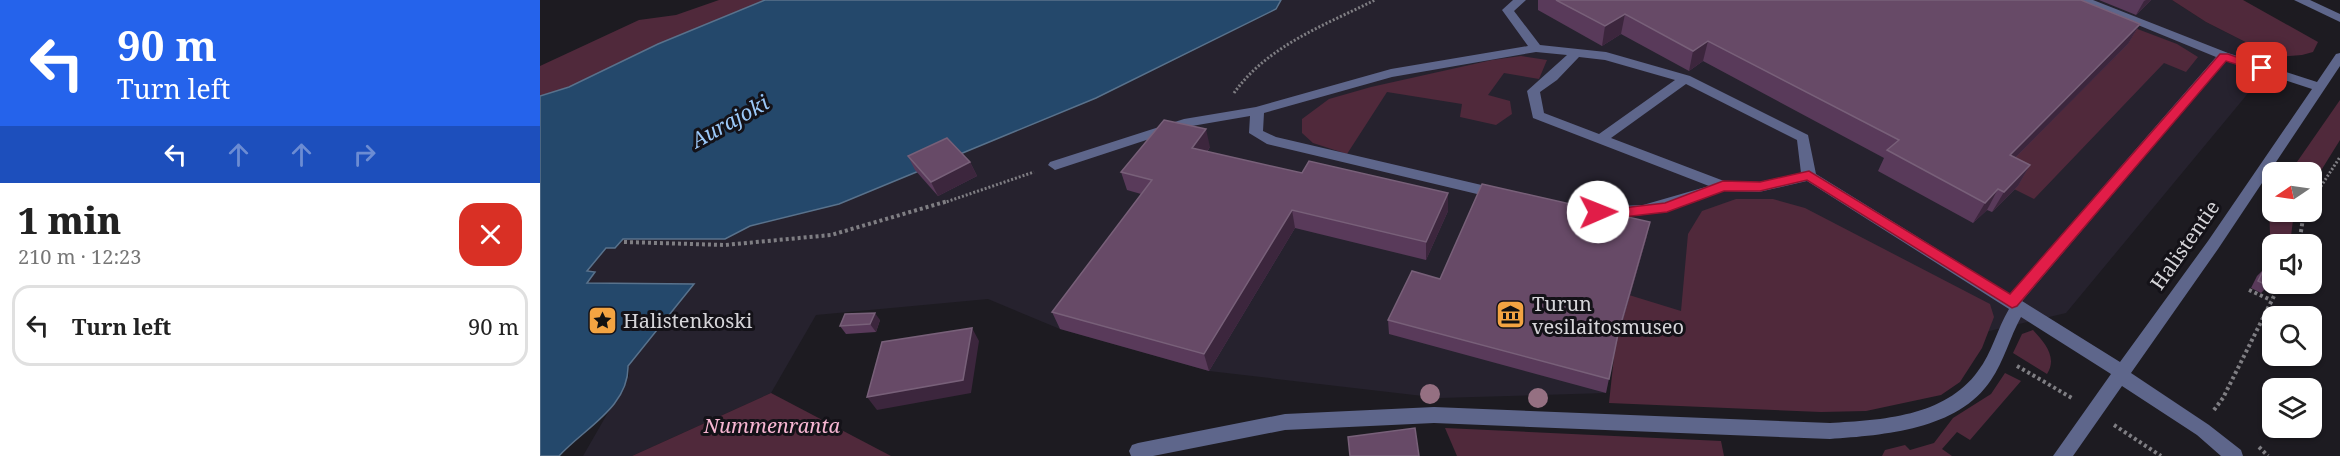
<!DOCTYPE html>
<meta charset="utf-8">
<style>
body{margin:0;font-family:"Noto Serif",serif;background:#f2f2f2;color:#222;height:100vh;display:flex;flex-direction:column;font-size:22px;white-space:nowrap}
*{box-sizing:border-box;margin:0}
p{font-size:20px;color:#767676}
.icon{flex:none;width:33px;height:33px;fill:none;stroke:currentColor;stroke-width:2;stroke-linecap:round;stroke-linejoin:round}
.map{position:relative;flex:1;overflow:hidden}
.details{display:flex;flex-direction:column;background:#fff;width:540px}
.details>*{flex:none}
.top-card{background:#2563eb;color:#fff;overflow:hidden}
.needle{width:39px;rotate:257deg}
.buttons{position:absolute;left:1722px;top:162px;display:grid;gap:12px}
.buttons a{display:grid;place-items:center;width:60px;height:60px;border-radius:12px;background:#fff;box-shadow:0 2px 4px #0004;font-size:30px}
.pin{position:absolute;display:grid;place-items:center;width:51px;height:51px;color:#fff;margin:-26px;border-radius:12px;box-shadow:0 3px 9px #0006}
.me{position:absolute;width:66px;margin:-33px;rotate:89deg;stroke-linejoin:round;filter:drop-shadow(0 0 4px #0008)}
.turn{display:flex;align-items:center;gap:21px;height:126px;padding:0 18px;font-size:27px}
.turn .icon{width:78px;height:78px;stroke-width:2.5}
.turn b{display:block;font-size:42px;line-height:51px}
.lanes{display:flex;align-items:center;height:57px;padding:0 18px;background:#0003;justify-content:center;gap:30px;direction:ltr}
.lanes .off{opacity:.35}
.round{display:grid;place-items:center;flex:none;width:63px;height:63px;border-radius:18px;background:#f2f2f2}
.overview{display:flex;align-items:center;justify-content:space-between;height:102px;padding:0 18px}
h1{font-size:36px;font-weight:800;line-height:45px}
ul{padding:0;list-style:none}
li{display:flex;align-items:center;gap:18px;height:81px;margin:0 12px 9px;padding:0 6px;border:3px solid #e0e0e0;border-radius:18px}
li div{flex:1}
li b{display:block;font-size:22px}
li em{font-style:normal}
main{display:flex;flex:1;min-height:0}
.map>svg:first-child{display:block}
</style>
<main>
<section class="details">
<div class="top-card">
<div class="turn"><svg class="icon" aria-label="left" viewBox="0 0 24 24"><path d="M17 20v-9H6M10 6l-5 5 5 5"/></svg><div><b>90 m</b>Turn left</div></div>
<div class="lanes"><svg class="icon" aria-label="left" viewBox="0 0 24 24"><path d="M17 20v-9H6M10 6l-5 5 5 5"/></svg><svg class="icon off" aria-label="ahead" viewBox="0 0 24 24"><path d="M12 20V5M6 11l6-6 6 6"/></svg><svg class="icon off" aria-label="ahead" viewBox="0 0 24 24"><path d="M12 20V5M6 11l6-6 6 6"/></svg><svg class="icon off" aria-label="right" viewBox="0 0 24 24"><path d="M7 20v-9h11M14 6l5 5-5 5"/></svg></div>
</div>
<div class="overview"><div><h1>1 min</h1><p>210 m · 12:23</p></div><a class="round" style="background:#d93025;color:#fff"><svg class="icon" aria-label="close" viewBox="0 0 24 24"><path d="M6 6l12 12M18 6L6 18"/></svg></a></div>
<ul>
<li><svg class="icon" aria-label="left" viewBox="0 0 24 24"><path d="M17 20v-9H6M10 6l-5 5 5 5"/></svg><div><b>Turn left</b></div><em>90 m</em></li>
</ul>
</section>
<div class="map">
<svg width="1800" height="456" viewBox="0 0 1800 456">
<rect width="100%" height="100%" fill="#1d1b21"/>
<polygon fill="#26222e" points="741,0 1632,0 1666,22 1735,57 1705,97 1526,313 1313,363 1075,348 1066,393 900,398 669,371 520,329 448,299 276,315 231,393 92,456 43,456 89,376 88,366 154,284 46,283 54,272 47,272 67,248 83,239 185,239 210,226 299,204 556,98 736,9"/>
<g fill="#50293b">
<polygon points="179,0 225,0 118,44 29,87 0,96 0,66 99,20 136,15"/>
<polygon points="1521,0 1637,44 1658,57 1646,72 1624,63 1494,199 1474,189 1477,186 1458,175"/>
<polygon points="1632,0 1703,0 1778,42 1773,52 1762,55 1735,57 1666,22"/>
<polygon points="981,56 1007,60 999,79 964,73 948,95 970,101 972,114 956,125 920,117 922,104 847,92 807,154 773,143 762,133 762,119 789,99 831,87 952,60"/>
<polygon points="1800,100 1800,140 1772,185 1772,172 1750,172"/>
<polygon points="1732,198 1732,212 1754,212 1750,244 1730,235 1729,203"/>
<polygon points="1196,199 1233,199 1265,208 1450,304 1454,317 1442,348 1420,382 1401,395 1326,411 1281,412 1069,403 1075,347 1089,295 1141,311 1148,234 1162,211"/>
<path d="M1493,330c11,12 25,27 14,44l-34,-21 9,-19z"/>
<polygon points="1465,373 1481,381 1430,440 1417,432 1402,449 1412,456 1342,456 1345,450 1365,445 1370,450 1394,443 1413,418 1451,394"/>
<polygon points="231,393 351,456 92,456"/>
<polygon points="905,428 1181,441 1184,456 917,456"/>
</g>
<path fill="#24486b" stroke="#59728c" stroke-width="1.5" d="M225,0h516l-5,9 -180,89 -257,106 -89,22 -25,13h-102l-8,9h-9l-19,23 8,1 -8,11 107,1 -66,82c1,41 -45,63 -69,90h-19v-360l29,-9 89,-43z"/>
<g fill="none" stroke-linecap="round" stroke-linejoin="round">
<g stroke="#7f7e83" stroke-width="3" stroke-dasharray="2 2" stroke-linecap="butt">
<path d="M694,93c33,-47 91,-68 141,-93"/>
<polyline points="1772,200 1800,157"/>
<polyline points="403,203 494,172"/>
</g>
<g stroke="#7f7e83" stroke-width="4" stroke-dasharray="3 3" stroke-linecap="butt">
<polyline points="84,242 185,245 291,235 408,201"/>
<polyline points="1759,244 1764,212"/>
<polyline points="1709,290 1731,300"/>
<polyline points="1477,366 1532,398"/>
<polyline points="1674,410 1683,398 1740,284"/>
<polyline points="1574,425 1621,456"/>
<polyline points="1719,447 1728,456"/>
</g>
<g fill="#5e668b" fill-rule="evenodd">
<path d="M973,0h13l-12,11 26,34 66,7 84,24 118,59 8,39 194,120 206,-237 -139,-57h16l135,53 89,29 19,-28 4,-1v13l-122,183 -87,124 78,52 32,25 2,6h-22l-24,-21 -75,-49 -49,70h-20l58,-82 -90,-57c-11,20 -17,44 -30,63 -33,50 -107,55 -161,59l-396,-16 -149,7 -132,26h-22l-2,-5 3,-6 6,-2 147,-29 149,-7 396,16c51,-3 115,-6 148,-52 14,-18 19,-42 31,-62l-202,-128 -48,11 -35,-1 -44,15 -37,9 -32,3 -23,-2 -2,-4 2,-4 5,-1 50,-2 66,-19 -176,-68 -6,-27 40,-36 -31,-3 -144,25 -128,36 -1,18 13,6 227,53 2,4 -7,5 -231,-55 -18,-11 1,-17 -64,11 -131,43 -7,-5 2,-3 134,-43 72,-12 135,-38 137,-23 -26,-36zM1039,57l26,3 70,20 -76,54 -55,-21 -4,-21 17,-12zM1686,61l86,28 -104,152 -88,121 -98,-61zM1146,84l111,56 4,33 -42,9 -35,-1 -113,-43z"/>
<polygon points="1754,0 1770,0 1800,14 1800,22"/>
</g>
</g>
<g fill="#957082">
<circle cx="890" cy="394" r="10"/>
<circle cx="998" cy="398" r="10"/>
</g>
<g fill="#593a5a">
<polygon points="998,0 1541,0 1600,24 1588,44 1475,158 1490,165 1478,186 1452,212 1447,210 1433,223 1338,171 1344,158 1163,61 1149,71 1081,34 1062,46 998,10"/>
<polygon points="1559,0 1611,0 1596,15"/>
<polygon points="670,147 667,152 762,173 908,193 908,211 886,260 755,228 669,371 520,329 512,312 601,194 587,190 581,172"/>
<polygon points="368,156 430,162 437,176 398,196 375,170"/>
<polygon points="1107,236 1076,345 1066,393 849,334 848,320 900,279"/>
<polygon points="1724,269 1728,286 1721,293 1711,288 1717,276"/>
<polygon points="340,320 336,332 306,334 300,326"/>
</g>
<g fill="#3c263d">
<polygon points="1606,0 1611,0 1596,15 1604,1"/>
<polygon points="1085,14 1081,34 1062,46 1065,26"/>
<polygon points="1600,24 1588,44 1458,175 1470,155"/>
<polygon points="1168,41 1163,61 1149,71 1153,51"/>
<polygon points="666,129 670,147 656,166 652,148"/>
<polygon points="430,162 437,176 398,196 391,182"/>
<polygon points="1490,165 1478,186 1452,212 1464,192"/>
<polygon points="1458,189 1447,210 1433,223 1445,203"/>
<polygon points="908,193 908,211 886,260 886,242"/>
<polygon points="752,210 755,228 669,371 664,354"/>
<polygon points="1110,222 1107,236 1075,347 1078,334"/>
<polygon points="335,313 340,320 336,332 330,324"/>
<polygon points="432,328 439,341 431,393 337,410 327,397"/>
</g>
<g fill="#674a67" stroke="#786079" stroke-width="1.5">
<polygon points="1016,0 1541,0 1600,24 1470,155 1490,165 1464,192 1458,189 1445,203 1347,150 1359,140 1168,41 1153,51 1085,14 1065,26"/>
<polygon points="624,120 666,129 652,148 762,173 769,161 908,193 886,242 752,210 664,354 512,312 612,180 581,172"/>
<polygon points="407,138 430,162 391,182 368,156"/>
<polygon points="942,184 1110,222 1078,334 1069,379 848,320 872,271 900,279"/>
<polygon points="1724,269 1732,272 1732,278 1728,286 1718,281"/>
<polygon points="335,313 330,324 300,326 305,314"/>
<polygon points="432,328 423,380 327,397 342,342"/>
<polygon points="875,428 879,456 810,456 808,437"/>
</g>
<polygon fill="#e11d48" stroke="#92132f" stroke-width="1.5" points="1680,54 1688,54 1727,68 1722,72 1686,61 1477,306 1472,308 1267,180 1220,191 1184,191 1127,212 1074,218 1058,217 1051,212 1058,207 1074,209 1125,203 1183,181 1220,182 1269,171 1470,294"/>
<defs>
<symbol id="museum-square" viewBox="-11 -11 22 22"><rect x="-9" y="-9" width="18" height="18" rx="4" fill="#f3a442" stroke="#141218"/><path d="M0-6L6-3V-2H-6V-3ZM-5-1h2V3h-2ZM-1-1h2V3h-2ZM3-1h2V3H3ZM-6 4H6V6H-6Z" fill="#111"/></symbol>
<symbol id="sight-square" viewBox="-11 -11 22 22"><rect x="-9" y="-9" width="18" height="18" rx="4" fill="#f3a442" stroke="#141218"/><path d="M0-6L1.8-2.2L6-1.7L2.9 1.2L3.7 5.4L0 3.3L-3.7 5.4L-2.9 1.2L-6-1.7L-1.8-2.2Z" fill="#111"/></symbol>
</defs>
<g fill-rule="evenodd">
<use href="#museum-square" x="954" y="298" width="33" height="33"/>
<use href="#sight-square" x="46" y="304" width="33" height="33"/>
</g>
<g text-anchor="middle" stroke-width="6" stroke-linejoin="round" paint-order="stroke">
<g font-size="20" fill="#d6d5d9" stroke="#141218">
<text transform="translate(1645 245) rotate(-55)" y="7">Halistentie</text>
</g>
<g font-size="20" fill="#d6d5d9" stroke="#141218" text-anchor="start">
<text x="992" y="311">Turun<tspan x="992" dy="23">vesilaitosmuseo</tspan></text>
<text x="83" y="328">Halistenkoski</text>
</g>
<g font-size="20" font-style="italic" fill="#f7b6d2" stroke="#141218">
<text x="232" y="433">Nummenranta</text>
</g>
<g font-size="21" font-style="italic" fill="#9cc9f9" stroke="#141218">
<text transform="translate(190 122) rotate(-29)" y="7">Aurajoki</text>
</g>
</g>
</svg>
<div class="buttons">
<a><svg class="needle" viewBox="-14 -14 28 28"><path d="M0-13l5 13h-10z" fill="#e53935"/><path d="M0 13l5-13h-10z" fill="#767676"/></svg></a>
<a><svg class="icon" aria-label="sound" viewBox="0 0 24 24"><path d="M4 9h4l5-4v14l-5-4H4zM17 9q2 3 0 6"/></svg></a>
<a><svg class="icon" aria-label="search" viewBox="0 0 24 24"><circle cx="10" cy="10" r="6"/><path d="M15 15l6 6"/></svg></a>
<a><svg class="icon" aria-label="layers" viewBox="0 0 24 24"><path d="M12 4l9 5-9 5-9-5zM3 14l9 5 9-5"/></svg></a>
</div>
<div class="pin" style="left:1722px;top:68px;background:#d93025"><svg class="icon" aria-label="arrive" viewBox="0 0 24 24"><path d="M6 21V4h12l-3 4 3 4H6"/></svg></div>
<svg class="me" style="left:1058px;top:212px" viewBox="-20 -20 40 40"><circle r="19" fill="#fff"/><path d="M0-13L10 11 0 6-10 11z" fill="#e11d48"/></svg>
</div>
</main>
